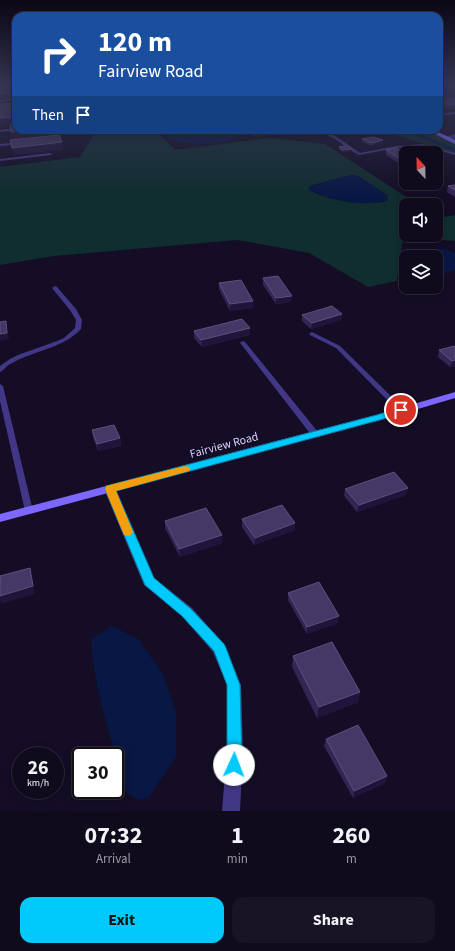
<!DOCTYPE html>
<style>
body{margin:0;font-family:"Source Sans 3",sans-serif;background:#181325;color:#f1f3f6;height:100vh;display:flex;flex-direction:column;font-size:15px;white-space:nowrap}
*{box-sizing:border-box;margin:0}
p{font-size:13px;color:#9b9aa3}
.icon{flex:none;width:22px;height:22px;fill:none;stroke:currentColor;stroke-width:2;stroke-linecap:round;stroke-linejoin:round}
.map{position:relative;height:811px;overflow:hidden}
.drawer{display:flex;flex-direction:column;background:#0f0a1c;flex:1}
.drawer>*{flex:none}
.banner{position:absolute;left:12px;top:12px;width:431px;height:122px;border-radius:12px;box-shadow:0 2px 10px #0003,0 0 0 1px #2f2b3b;background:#1a4fa0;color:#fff;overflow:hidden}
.needle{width:26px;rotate:338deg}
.fabs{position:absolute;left:399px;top:146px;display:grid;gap:8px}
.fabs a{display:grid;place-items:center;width:44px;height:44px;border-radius:8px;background:#0f0a1c;box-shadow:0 2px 10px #0003,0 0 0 1px #2f2b3b;font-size:20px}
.speed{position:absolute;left:12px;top:747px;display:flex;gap:8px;font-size:20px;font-weight:700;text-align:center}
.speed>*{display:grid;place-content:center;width:52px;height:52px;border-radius:50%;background:#0f0a1c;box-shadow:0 2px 10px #0003,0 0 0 1px #2f2b3b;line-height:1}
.speed small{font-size:10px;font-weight:400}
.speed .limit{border:2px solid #111;border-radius:6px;background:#fff;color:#111}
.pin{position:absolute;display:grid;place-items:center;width:34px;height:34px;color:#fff;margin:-17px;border:2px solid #fff;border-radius:50%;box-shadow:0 1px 4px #0007}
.me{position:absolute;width:44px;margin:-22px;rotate:2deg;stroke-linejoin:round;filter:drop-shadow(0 0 3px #0008)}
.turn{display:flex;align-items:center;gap:14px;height:84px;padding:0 20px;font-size:18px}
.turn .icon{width:52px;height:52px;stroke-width:2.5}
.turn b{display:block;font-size:28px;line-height:34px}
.then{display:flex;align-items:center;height:38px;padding:0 20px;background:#0003;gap:8px;font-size:15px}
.eta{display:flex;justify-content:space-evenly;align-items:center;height:68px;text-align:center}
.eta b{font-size:24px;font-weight:700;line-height:28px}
.button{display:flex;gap:8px;margin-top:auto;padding:8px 20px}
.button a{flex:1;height:46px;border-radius:12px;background:#00c9fc;color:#111;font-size:16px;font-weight:700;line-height:46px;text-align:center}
.button a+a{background:#181325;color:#f1f3f6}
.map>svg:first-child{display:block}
</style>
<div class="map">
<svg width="455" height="811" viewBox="0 0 455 811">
<rect width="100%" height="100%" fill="#140d25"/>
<g fill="#102d2f" fill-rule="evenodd">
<path d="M97,130h66l-3,5 15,15 94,-12 56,6 94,61h-13v30h30v-19l3,2 16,-3v26l-52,-4 -6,44 -29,6 -59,-34 -71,-13 -184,16 -54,9v-98l80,-10zM355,175l5,2 28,19 -4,6c-25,2 -52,0 -75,-12l1,-4 36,-10z"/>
<polygon points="380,130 430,130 455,142 455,154"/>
</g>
<g fill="#081744">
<path d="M187,130h51l5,2c-11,16 -60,13 -77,7l1,-3z"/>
<path d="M355,175l5,2 28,19 -2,2 3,2c-26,8 -56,1 -80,-10l1,-4 36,-10z"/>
<polygon points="443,248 455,253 455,270 444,274 436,272 436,257 420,257 427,252"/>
<path d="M112,626l26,13 25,35 13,38v45l-27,40 -10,3 -12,-7c-15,-51 -33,-101 -36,-154z"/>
</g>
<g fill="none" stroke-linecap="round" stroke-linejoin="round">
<polyline stroke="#081744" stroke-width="2.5" points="406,130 455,150"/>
<g fill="#423786" fill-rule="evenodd">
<polygon points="14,98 14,100 0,102 0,100"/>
<polygon points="16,128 16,130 0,132 0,130"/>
<path d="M289,130c9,0 19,-1 29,0 16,2 28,14 42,23l36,-7 27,-2 32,9v2l-32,-9 -27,2 -37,7c-9,-4 -16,-11 -24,-16 -19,-11 -41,-7 -62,-5l-2,-1z"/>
<polygon points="21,142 21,144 20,144 0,146 0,144"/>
<polygon points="50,153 52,154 51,155 0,161 0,159"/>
<path d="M55,286l2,1 19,22 6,11 -1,9c-17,18 -42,21 -63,31 -4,2 -8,4 -11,6 -3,3 -4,5 -7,6v-6l10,-7 8,-4 39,-14 7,-3 11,-10 1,-8 -6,-10 -18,-22z"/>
<polygon points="312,332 340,346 403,408 405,410 403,412 399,412 336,348 310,335 309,334"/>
<polygon points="243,341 245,342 318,432 319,434 318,436 312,436 241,344 240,343 241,342"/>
<polygon points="0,384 3,386 33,511 32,513 29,514 26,513 25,511 0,401"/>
</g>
<g fill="#423786" fill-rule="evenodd">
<polygon points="455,112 455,114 439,116 439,114"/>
<polygon points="455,134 455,138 446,140 443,138"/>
<polygon points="110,485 114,486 116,489 154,578 192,608 224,644 241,685 243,749 240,811 222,811 227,749 227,685 213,652 182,616 144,585 104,489 106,486"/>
</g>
<g fill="#7c68ff" fill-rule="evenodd">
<polygon points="427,130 434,130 455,140 455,144"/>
<polygon points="455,392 455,398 384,419 0,522 0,514 376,415"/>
</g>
</g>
<g fill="#342654">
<rect x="439" y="85" width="16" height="1"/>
<polygon points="455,98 455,108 447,109 439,105 439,100"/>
<polygon points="247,130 268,130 269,131 269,135 256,137"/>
<polygon points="362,139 383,143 372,146 362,142"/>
<polygon points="339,147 352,149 352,151 343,152 339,149"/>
<polygon points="386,150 406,154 406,162 398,163 386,155"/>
<polygon points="455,185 455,197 447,192 448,186"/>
<polygon points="263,278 291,302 276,304 263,285"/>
<polygon points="219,283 253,301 253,308 230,311 219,289"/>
<polygon points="342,314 341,320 311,329 302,321 302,315"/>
<polygon points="250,328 250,335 202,347 194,338 194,331"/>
<polygon points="455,347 455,366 450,367 438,357 439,350"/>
<polygon points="92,430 120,438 121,446 98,451 93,437"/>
<polygon points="408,488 406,495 357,512 344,496 345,489"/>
<polygon points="242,519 295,530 254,545 242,527"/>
<polygon points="165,521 222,543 180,557 165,528"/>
<polygon points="288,593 338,623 307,634 288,600"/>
<polygon points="293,656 360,692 358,702 317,718 292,667"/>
<polygon points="326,739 387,776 385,783 353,798 324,746"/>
</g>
<g fill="#1f1439">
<polygon points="16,92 16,97 0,99 0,94"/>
<polygon points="455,104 455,108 447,109 448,105"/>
<polygon points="16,117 16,124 0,125 0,118"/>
<polygon points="35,130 59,130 60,135 13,139 11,132"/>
<polygon points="269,131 269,135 256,137 256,132"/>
<polygon points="383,140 383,143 372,146 372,143"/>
<polygon points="62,142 63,150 14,155 12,148"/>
<polygon points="352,149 352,151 343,152 343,150"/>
<polygon points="406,157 406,162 398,163 398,158"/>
<polygon points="292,296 291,302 276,304 276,298"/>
<polygon points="253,301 253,308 230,311 230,304"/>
<polygon points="342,314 341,320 311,329 312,323"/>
<polygon points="6,321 9,339 0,341 0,334"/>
<polygon points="250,328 250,335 202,347 201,340"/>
<polygon points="455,360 455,366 450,367 452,361"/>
<polygon points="120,438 121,446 98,451 97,444"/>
<polygon points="408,488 406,495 357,512 359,505"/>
<polygon points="295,523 295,530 254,545 255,538"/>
<polygon points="222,535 222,543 180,557 179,549"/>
<polygon points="30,568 35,594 1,604 0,599 0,596"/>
<polygon points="339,616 338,623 307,634 307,627"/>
<polygon points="360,692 358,702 317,718 319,707"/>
<polygon points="387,776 385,783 353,798 354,791"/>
</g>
<g fill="#463866" stroke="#5d507e">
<polygon points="15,88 16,88 16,92 0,94 0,89"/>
<polygon points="454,98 455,98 455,104 448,105 439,100"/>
<polygon points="15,103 16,104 16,117 0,118 0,104"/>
<polygon points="10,125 16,125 16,130 35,130 11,132"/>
<polygon points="253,130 268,130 269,131 256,132"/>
<polygon points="59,135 62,142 12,148 10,140"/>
<polygon points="373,137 383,140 372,143 362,139"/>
<polygon points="347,146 352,149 343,150 339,147"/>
<polygon points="397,148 406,154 406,157 398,158 386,150"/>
<polygon points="455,185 455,190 448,186"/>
<polygon points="278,276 292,296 276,298 263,278"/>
<polygon points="241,280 253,301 230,304 219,283"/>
<polygon points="332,306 342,314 312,323 302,315"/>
<polygon points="242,319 250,328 201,340 194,331"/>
<polygon points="6,321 7,333 0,334 0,322"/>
<polygon points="454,346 455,347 455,360 452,361 439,350"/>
<polygon points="114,425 120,438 97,444 92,430"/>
<polygon points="394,472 408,488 359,505 345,489"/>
<polygon points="282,505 295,523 255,538 242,519"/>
<polygon points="206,508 222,535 179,549 165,521"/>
<polygon points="30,568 33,586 0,596 0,576"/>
<polygon points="319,582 339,616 307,627 288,593"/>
<polygon points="332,642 360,692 319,707 293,656"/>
<polygon points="358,725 387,776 354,791 326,739"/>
</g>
<linearGradient id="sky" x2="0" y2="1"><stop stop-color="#0b0714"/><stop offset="0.43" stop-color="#343551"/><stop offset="1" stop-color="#343551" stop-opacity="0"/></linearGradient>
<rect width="455" height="199" fill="url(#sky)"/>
<polygon fill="#00c9fc" stroke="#0083a4" points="401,407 405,410 404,412 383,419 116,491 154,578 191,609 224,644 226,648 240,685 242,765 239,770 234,772 229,770 227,765 227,685 214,651 182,616 145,585 105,489 106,486 110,485 377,415"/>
<polygon fill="#f59e0b" points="185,466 189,467 190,469 189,471 116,491 133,532 131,535 127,536 124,535 105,489 106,486"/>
<g text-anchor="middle" stroke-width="4" stroke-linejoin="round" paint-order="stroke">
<g font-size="12" fill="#dbd1ff" stroke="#140d25">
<text transform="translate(224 445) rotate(-15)" y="4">Fairview Road</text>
</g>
</g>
</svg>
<div class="fabs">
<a><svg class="needle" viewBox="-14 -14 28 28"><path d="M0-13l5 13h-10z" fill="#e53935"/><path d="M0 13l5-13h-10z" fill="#9b9aa3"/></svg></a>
<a><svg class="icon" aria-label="sound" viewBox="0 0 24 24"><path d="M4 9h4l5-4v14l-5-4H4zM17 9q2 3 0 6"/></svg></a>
<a><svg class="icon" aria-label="layers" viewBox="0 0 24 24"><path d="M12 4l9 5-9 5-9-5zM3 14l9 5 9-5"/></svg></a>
</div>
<div class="speed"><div>26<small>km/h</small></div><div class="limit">30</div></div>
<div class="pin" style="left:401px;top:410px;background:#d93025"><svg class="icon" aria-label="arrive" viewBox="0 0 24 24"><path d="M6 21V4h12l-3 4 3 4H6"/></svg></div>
<svg class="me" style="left:234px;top:765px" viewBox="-20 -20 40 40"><circle r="19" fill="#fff"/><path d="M0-13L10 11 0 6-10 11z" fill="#00c9fc"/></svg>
<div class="banner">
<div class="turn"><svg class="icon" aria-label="right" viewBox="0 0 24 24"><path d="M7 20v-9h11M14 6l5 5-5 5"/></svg><div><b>120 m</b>Fairview Road</div></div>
<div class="then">Then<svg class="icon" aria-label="arrive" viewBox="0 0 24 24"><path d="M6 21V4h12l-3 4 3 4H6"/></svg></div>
</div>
</div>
<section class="drawer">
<div class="eta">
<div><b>07:32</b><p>Arrival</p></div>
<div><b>1</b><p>min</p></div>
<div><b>260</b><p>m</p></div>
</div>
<div class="button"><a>Exit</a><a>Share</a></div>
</section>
